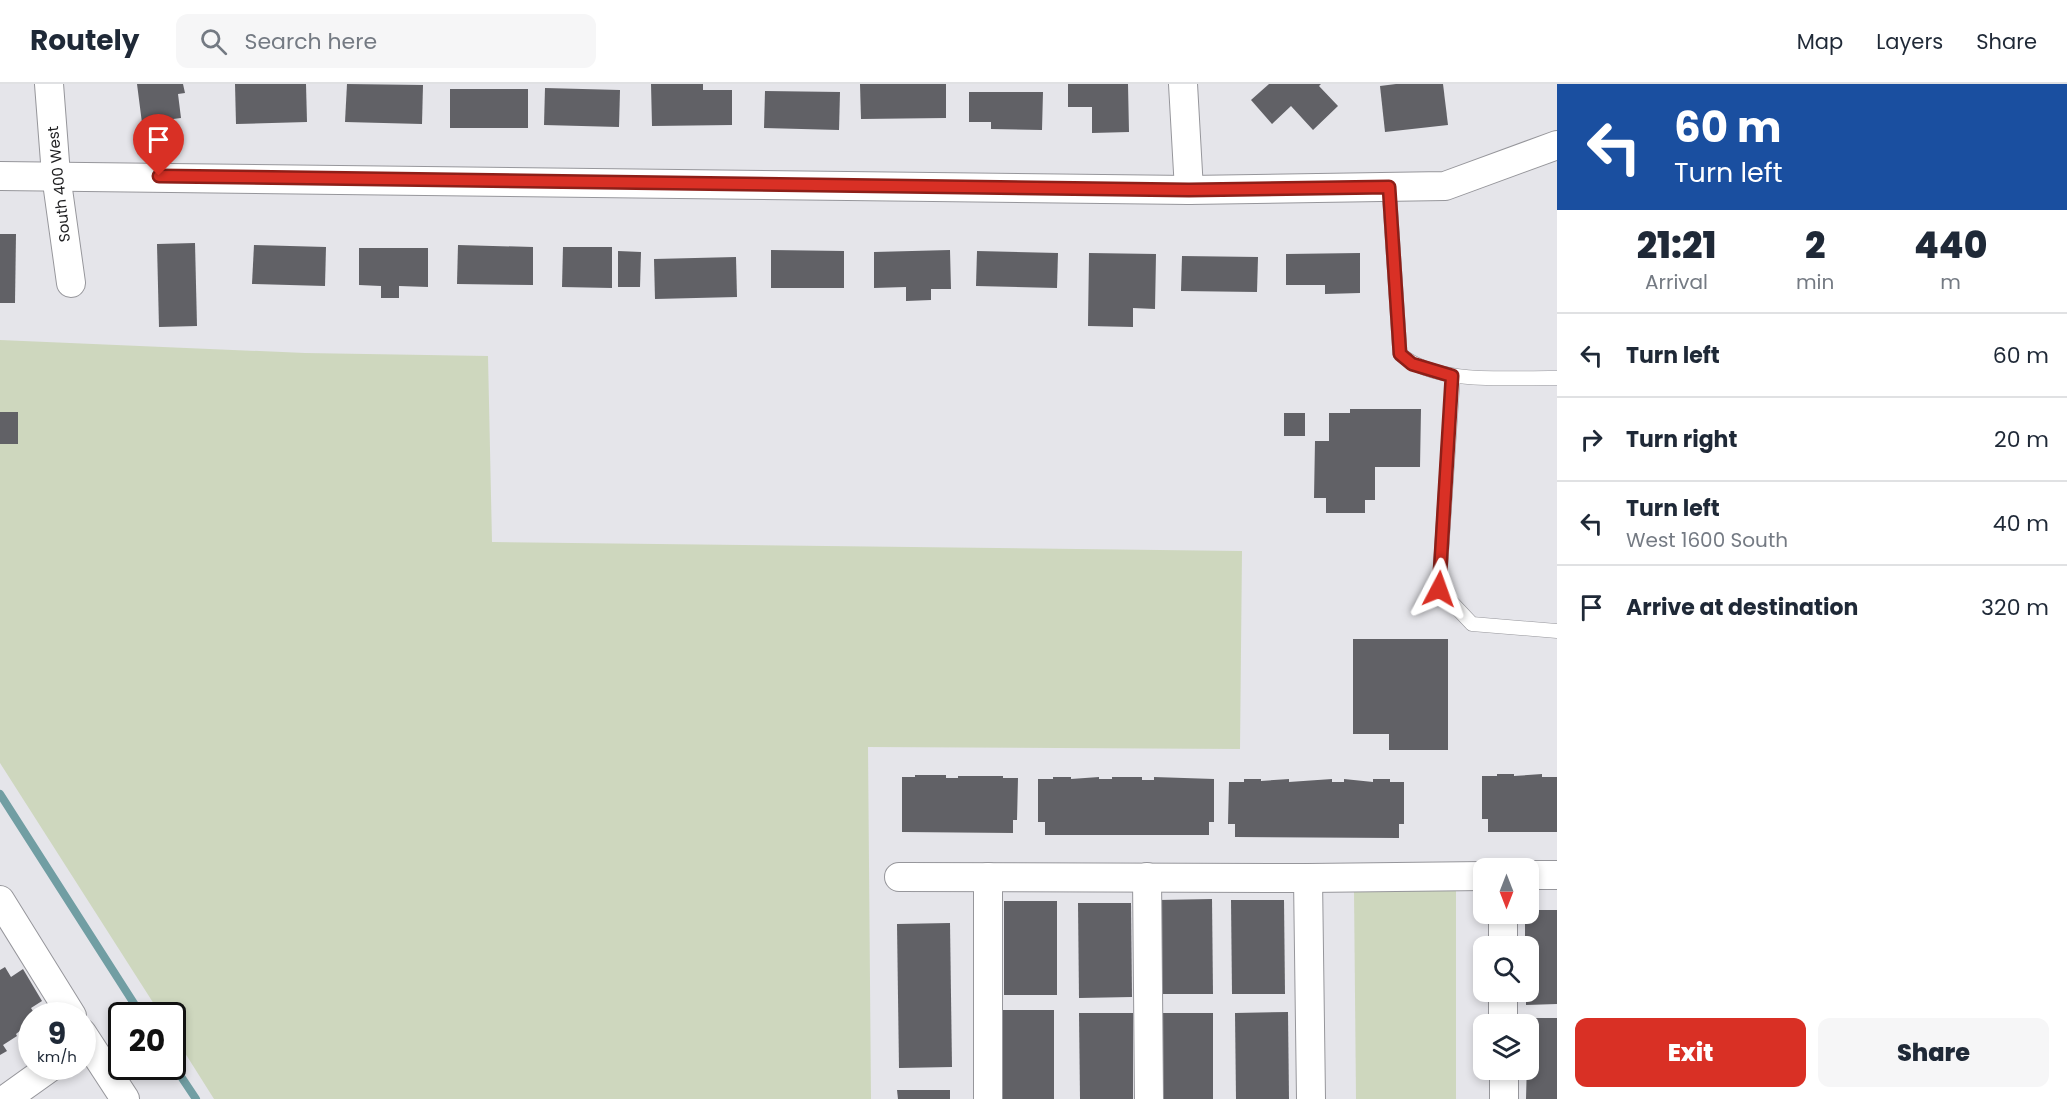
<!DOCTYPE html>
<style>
body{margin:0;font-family:Poppins,sans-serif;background:#f6f6f7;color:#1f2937;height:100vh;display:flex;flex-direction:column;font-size:22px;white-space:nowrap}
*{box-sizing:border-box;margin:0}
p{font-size:20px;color:#747a83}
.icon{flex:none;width:33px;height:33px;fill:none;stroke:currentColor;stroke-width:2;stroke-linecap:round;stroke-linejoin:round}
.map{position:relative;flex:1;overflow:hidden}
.panel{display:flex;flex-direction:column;background:#fff;width:510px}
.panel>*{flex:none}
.banner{background:#1a4fa0;color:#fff;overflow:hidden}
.needle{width:39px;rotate:180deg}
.tools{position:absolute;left:1473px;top:774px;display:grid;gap:12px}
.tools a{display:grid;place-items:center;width:66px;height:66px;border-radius:12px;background:#fff;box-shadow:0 3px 9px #0003;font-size:30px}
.speed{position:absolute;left:18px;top:918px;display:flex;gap:12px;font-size:30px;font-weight:700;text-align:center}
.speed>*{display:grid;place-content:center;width:78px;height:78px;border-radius:50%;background:#fff;box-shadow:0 3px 9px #0003;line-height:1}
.speed small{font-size:15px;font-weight:400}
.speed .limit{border:3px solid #111;border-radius:9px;background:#fff;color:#111}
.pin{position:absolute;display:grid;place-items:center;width:51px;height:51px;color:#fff;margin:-62px -26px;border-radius:50% 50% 50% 0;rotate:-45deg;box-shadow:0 0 6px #0007}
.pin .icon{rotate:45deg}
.me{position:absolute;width:66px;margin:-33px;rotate:4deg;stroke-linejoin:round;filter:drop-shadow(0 0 4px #0008)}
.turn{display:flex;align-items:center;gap:21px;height:126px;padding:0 18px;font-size:27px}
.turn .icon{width:78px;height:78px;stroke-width:2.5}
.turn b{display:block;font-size:42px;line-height:51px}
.eta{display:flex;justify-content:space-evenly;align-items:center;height:102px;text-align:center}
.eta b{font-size:36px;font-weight:800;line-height:42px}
.action{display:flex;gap:12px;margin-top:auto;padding:12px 18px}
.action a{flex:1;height:69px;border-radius:12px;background:#d93025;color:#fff;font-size:24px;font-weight:800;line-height:69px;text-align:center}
.action a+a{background:#f6f6f7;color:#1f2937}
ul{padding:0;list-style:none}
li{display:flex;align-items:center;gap:18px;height:84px;padding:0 18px;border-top:2px solid #e0e1e3}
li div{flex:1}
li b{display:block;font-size:22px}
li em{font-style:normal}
header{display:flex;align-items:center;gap:36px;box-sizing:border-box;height:84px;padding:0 30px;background:#fff;border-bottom:2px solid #e0e1e3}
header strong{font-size:28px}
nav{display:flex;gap:33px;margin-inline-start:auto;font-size:21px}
.search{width:420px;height:54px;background:#f6f6f7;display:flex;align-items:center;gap:15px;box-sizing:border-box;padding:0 21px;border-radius:12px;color:#747a83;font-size:22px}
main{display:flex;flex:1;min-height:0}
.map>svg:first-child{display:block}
</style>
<header>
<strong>Routely</strong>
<div class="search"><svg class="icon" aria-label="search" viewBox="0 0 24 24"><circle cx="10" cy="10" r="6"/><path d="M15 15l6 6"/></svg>Search here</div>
<nav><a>Map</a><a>Layers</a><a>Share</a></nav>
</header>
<main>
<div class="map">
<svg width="1557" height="1015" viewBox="0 0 1557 1015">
<rect width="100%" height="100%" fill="#e5e5ea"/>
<g fill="#ced7be">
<polygon points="0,256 305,269 488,272 492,458 1242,467 1240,665 868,663 871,1015 214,1015 173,950 172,932 161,931 0,679"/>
<polygon points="1354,807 1456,807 1456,1015 1356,1015"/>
</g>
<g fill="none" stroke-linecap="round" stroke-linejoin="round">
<g stroke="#719ea3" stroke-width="8">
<polyline points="0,710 142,932"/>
<polyline points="172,979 196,1015"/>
</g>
</g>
<g fill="#616166">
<polygon points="137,0 183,0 185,9 178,10 181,34 142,39"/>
<polygon points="235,0 306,0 307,38 236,40"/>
<polygon points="347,0 423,1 422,40 345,38"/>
<polygon points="651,0 703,0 703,6 732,6 732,41 652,42"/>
<polygon points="860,0 946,0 946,34 861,35"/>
<polygon points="1068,0 1128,0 1129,48 1092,49 1092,23 1068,23"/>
<polygon points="1269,0 1321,0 1319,2 1338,22 1313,46 1291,22 1272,40 1251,16"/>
<polygon points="1396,0 1443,0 1448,41 1385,48 1380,2"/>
<polygon points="545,4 620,6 619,43 544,41"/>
<rect x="450" y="5" width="78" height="39"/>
<polygon points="765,7 840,8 839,46 764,44"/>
<polygon points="969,8 1043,8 1042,46 991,45 991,38 969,38"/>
<polygon points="0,150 16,150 15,219 0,219"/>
<polygon points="195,159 197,242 159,243 157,160"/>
<polygon points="254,161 326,163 325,202 252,200"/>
<polygon points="458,161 533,163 533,201 457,200"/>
<polygon points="563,163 612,163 612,204 562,203"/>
<polygon points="359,164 428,164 428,203 399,202 399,214 381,214 381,202 359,201"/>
<polygon points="771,166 844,167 844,204 771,204"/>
<polygon points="950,166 951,205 931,205 931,216 906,217 906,203 874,204 874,168"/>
<polygon points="618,167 641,168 640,203 618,203"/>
<polygon points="977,167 1058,169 1057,204 976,202"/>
<polygon points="1089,169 1156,170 1155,225 1133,224 1133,243 1088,242"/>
<polygon points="1360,169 1360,209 1325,210 1325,201 1286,201 1286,170"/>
<polygon points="1182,172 1258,173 1257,208 1181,207"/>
<polygon points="736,173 737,213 655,215 654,175"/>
<polygon points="1350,325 1421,325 1420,383 1375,383 1375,416 1365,416 1365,429 1326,429 1326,414 1314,414 1315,357 1329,357 1329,329 1350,329"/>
<rect x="0" y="328" width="18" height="32"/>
<rect x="1284" y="329" width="21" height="23"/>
<polygon points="1353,555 1448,555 1448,666 1389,666 1389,650 1353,650"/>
<polygon points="1497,690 1514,690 1514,692 1542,690 1542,693 1557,693 1557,748 1488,748 1488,735 1482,735 1482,692 1497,692"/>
<polygon points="915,691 946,691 946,694 958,694 958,692 1003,692 1003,694 1018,694 1017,736 1013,736 1013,749 902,748 902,693 915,693"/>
<polygon points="1053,693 1071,693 1071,695 1099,693 1099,695 1112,695 1112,693 1142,693 1142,696 1154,696 1154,693 1214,695 1214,738 1209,738 1209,751 1045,751 1045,738 1038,738 1038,695 1053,695"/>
<polygon points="1244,695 1261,695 1261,697 1289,695 1289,698 1332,695 1332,698 1344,698 1344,695 1373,698 1373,695 1390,695 1390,698 1404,698 1404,740 1399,740 1399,754 1235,753 1235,740 1228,740 1229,698 1244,698"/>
<polygon points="1212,815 1213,910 1159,910 1159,816"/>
<polygon points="1231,816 1284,816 1285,910 1232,910"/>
<rect x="1004" y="817" width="53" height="94"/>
<polygon points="1078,819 1131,819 1132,913 1079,914"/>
<polygon points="1528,826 1557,826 1557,920 1526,921 1526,908 1528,908 1528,862 1525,862 1525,830 1528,830"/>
<polygon points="950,839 952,983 899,984 897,840"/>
<polygon points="5,883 11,893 23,885 42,917 31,924 36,932 32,932 32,937 16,950 17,952 3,961 7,967 0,971 0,886"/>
<polygon points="1000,926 1054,926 1054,1015 1001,1015"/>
<polygon points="1288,928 1289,1015 1236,1015 1235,929"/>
<polygon points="1079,929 1133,929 1133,1015 1080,1015"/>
<rect x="1160" y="929" width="53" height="86"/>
<polygon points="1526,934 1557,934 1557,1015 1526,1015 1528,940 1526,940"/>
<polygon points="897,1006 950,1006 950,1015 898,1015"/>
</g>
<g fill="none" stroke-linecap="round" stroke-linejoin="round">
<defs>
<g id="lane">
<path d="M1389,103l11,167c38,32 109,23 157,24"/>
<polyline points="1453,292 1439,505 1472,540 1557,547"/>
</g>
<g id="street">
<polyline points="49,0 56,91 71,199"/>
<polyline points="1183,0 1189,106"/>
<polyline points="0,92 1189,106 1445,102 1557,61"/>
<polyline points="1528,791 1557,791"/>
<polyline points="899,793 1308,794 1311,1015"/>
<polyline points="988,793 988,1015"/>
<polyline points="1147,793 1149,1015"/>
<polyline points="1308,794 1484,792"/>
<polyline points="0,816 72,932"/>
<polyline points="1503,830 1503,862"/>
<polyline points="1503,908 1503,940"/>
<polyline points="82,949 125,1015"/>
<polyline points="1504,986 1504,1015"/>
<polyline points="6,1015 52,982"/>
</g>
</defs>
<use href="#lane" stroke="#96969b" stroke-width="15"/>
<use href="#street" stroke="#96969b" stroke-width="30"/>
<use href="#lane" stroke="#fff" stroke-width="14"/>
<use href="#street" stroke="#fff" stroke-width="28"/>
</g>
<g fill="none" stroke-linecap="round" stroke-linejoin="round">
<defs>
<polyline id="route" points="159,92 1189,106 1389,103 1400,270 1412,280 1452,292 1439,505"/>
</defs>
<use href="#route" stroke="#8d1f18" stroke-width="15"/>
<use href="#route" stroke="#d93025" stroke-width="10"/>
</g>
<g text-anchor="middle" stroke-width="6" stroke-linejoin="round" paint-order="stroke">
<g font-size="15" fill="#1e1e20" stroke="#fff">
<text transform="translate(59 100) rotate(-96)" y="5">South 400 West</text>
</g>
</g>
</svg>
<div class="tools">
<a><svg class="needle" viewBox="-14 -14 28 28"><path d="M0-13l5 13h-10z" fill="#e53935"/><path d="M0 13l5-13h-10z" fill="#747a83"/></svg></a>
<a><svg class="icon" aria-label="search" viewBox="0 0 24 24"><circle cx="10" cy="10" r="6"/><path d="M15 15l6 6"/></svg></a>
<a><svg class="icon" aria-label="layers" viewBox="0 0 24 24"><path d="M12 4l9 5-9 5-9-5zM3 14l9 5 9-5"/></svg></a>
</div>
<div class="speed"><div>9<small>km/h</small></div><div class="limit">20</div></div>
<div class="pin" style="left:159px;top:92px;background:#d93025"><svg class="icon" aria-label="arrive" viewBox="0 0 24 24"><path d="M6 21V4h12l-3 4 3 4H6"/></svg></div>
<svg class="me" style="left:1439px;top:505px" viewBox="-20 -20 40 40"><path d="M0-17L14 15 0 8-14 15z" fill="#d93025" stroke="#fff" stroke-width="4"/></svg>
</div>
<section class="panel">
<div class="banner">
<div class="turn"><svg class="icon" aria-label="left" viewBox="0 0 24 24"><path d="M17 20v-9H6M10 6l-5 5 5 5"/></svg><div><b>60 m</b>Turn left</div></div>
</div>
<div class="eta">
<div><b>21:21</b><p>Arrival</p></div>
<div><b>2</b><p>min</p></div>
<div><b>440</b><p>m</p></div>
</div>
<ul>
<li><svg class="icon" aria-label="left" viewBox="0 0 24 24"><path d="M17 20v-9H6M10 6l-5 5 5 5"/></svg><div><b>Turn left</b></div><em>60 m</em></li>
<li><svg class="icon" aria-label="right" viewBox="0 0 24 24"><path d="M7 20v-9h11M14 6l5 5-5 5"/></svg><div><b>Turn right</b></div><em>20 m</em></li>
<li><svg class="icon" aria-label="left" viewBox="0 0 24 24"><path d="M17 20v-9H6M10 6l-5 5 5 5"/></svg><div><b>Turn left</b><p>West 1600 South</p></div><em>40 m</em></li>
<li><svg class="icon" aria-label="arrive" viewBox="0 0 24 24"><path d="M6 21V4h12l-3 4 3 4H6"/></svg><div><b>Arrive at destination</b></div><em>320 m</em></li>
</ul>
<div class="action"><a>Exit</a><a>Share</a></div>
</section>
</main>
